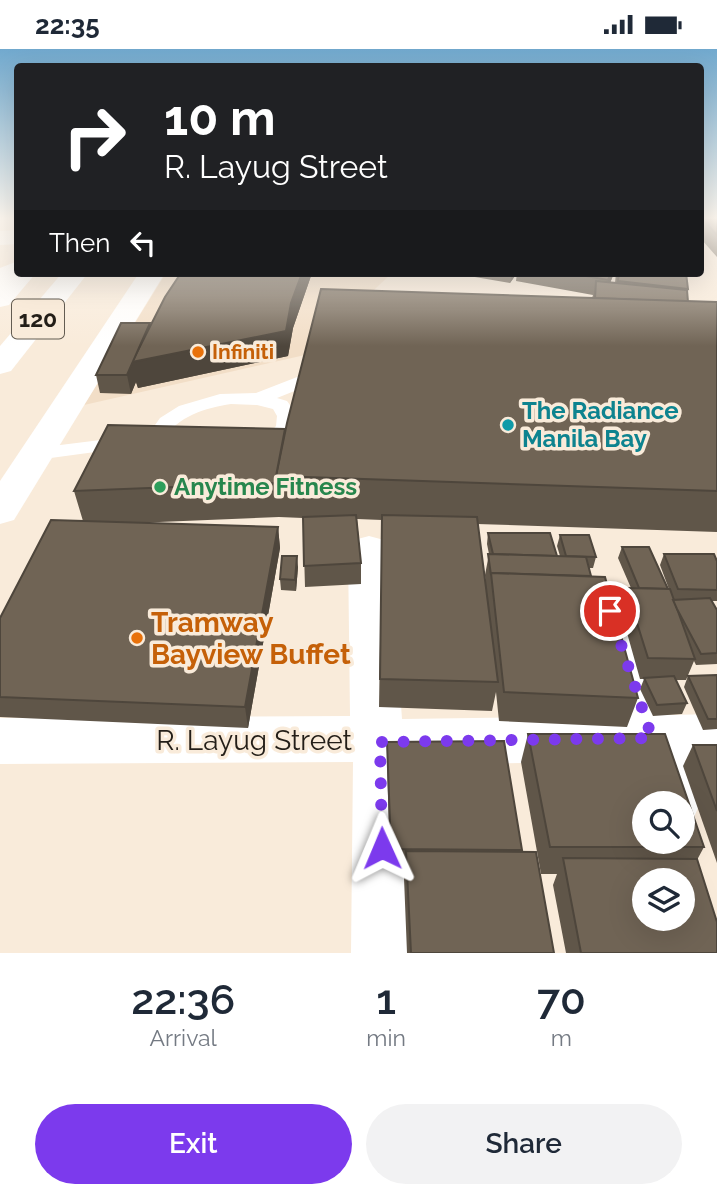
<!DOCTYPE html>
<style>
body{margin:0;font-family:Raleway,sans-serif;background:#f2f2f3;color:#1f2937;height:100vh;display:flex;flex-direction:column;font-size:26px;white-space:nowrap}
*{box-sizing:border-box;margin:0}
p{font-size:23px;color:#747a83}
.icon{flex:none;width:38px;height:38px;fill:none;stroke:currentColor;stroke-width:2;stroke-linecap:round;stroke-linejoin:round}
.map{position:relative;height:904px;overflow:hidden}
.details{display:flex;flex-direction:column;background:#fff;flex:1}
.details>*{flex:none}
.hud{position:absolute;left:14px;top:14px;width:690px;height:214px;border-radius:7px;box-shadow:0 7px 28px #0002;background:#202124;color:#fff;overflow:hidden}
.fabs{position:absolute;left:632px;top:742px;display:grid;gap:14px}
.fabs a{display:grid;place-items:center;width:63px;height:63px;border-radius:50%;background:#fff;box-shadow:0 7px 28px #0002;font-size:35px}
.pin{position:absolute;display:grid;place-items:center;width:60px;height:60px;color:#fff;margin:-30px;border:4px solid #fff;border-radius:50%;box-shadow:0 2px 7px #0007}
.me{position:absolute;width:77px;margin:-38px;rotate:359deg;stroke-linejoin:round;filter:drop-shadow(0 0 5px #0008)}
.turn{display:flex;align-items:center;gap:24px;height:147px;padding:0 35px;font-size:32px}
.turn .icon{width:91px;height:91px;stroke-width:2.5}
.turn b{display:block;font-size:49px;line-height:60px}
.then{display:flex;align-items:center;height:66px;padding:0 35px;background:#0003;gap:14px;font-size:26px}
.eta{display:flex;justify-content:space-evenly;align-items:center;height:119px;text-align:center}
.eta b{font-size:42px;font-weight:600;line-height:49px}
.button{display:flex;gap:14px;margin-top:auto;padding:14px 35px}
.button a{flex:1;height:80px;border-radius:42px;background:#7c3aed;color:#fff;font-size:28px;font-weight:600;line-height:80px;text-align:center}
.button a+a{background:#f2f2f3;color:#1f2937}
.status{display:flex;justify-content:space-between;align-items:center;height:49px;padding:0 35px;background:#fff;direction:ltr}
.status svg{height:19px;fill:currentColor}
.map>svg:first-child{display:block}
</style>
<div class="status"><b>22:35</b><svg viewBox="0 0 49 12"><path d="M0 12V9h3v3zM5 12V6h3v6zM10 12V3h3v9zM15 12V0h3v12zM26 1h20v11H26zM47 4h2v5h-2z"/></svg></div>
<div class="map">
<svg width="717" height="904" viewBox="0 0 717 904">
<rect width="100%" height="100%" fill="#f9ebda"/>
<polygon fill="#f2dec7" points="166,224 392,224 305,306 84,356"/>
<g fill="none" stroke-linecap="round" stroke-linejoin="round">
<g fill="#fff" fill-rule="evenodd">
<path d="M310,323l7,2 2,4 -2,4 -40,16 10,3c5,7 12,15 10,24 -11,37 -117,53 -144,30 -4,-3 -7,-9 -10,-13l17,-24 19,-12 41,-12 36,-1zM231,355l26,1 16,4 4,7 -1,10c-17,22 -97,43 -113,14 15,-24 42,-32 68,-36z"/>
<polygon points="125,388 132,390 135,394 132,398 36,411 29,409 25,405 29,401 36,399"/>
</g>
<g fill="#fff" fill-rule="evenodd">
<polygon points="139,224 165,224 14,471 0,475 0,432"/>
<polygon points="369,487 384,491 390,501 402,670 618,667 594,583 601,570 617,565 633,570 669,666 717,665 717,711 685,711 700,754 692,773 682,776 682,754 644,754 632,712 407,716 415,904 351,904 353,713 0,715 0,669 350,667 348,501 354,491"/>
</g>
<polygon fill="#fff" fill-rule="evenodd" points="18,181 18,195 0,196 0,182"/>
<polygon fill="#fff" fill-rule="evenodd" points="18,212 18,224 27,224 0,238 0,219"/>
<g fill="#fff" fill-rule="evenodd">
<polygon points="18,218 18,224 36,224 9,256 0,258 0,234"/>
<polygon points="62,224 88,224 11,322 0,325 0,297"/>
</g>
</g>
<g fill="#605649">
<polygon points="700,170 717,170 717,208 702,191 703,190 700,189"/>
<polygon points="181,224 312,224 293,279 288,307 138,339 136,333 131,345 100,344 96,326 150,274 150,278"/>
<polygon points="469,224 614,224 610,234 615,234 616,224 686,224 688,253 717,253 717,483 477,475 487,550 485,526 489,505 487,495 488,484 557,507 560,507 557,497 560,486 596,508 593,519 589,519 591,527 638,649 627,678 499,672 496,643 492,662 379,658 382,471 357,470 361,514 361,535 305,538 303,469 279,468 135,474 278,478 280,499 248,679 0,668 0,569 83,472 74,442 285,380 592,249 593,246 516,232 517,224 510,234 469,227"/>
<polygon points="622,498 673,551 660,516 664,505 717,512 717,552 712,552 717,561 717,615 696,616 694,612 686,631 676,631 687,654 682,665 653,667 640,640 644,630 640,630 620,559 626,539 631,539 618,509"/>
<polygon points="298,518 296,542 281,541 280,530"/>
<polygon points="717,626 717,680 703,681 684,638 688,627"/>
<polygon points="528,685 704,798 697,811 717,904 566,904 553,836 557,825 541,825 521,713"/>
<polygon points="387,693 522,801 522,803 554,904 407,904 404,829 405,820 390,820 387,713"/>
<polygon points="693,696 717,696 717,814 683,717"/>
</g>
<g fill="#4e463c">
<polygon points="302,224 312,224 293,279 288,307 138,339 136,333 131,345 127,326 150,274 153,292 291,254"/>
<polygon points="512,224 517,224 510,234"/>
<polygon points="611,224 614,224 612,229 605,248 608,231"/>
<polygon points="278,478 280,499 248,679 245,658"/>
<polygon points="297,507 298,518 296,542 295,531"/>
</g>
<g fill="#706455" stroke="#4e463c" stroke-width="2" fill-rule="evenodd">
<polygon points="700,170 717,170 717,186 707,175 710,175 700,172"/>
<polygon points="181,224 302,224 291,254 286,282 132,313 165,248"/>
<polygon points="569,224 611,224 608,231"/>
<polygon points="619,224 686,224 688,240 618,232"/>
<polygon points="596,232 687,241 688,253 595,249"/>
<polygon points="321,240 717,253 717,442 276,427 287,374"/>
<polygon points="121,274 150,274 127,326 96,326"/>
<polygon points="108,376 285,380 276,427 277,434 74,442"/>
<polygon points="356,466 361,514 304,517 303,468"/>
<polygon points="382,466 477,468 498,633 380,630"/>
<polygon points="51,471 278,478 245,658 0,648 0,569"/>
<polygon points="488,484 550,484 557,507 493,505"/>
<polygon points="560,486 589,486 596,508 566,507"/>
<polygon points="622,498 649,498 668,540 639,539"/>
<polygon points="488,505 586,508 591,527 491,524 491,526"/>
<polygon points="664,505 714,505 717,512 717,541 678,540"/>
<polygon points="282,507 297,507 295,531 280,530"/>
<polygon points="491,524 605,528 638,649 504,643"/>
<polygon points="626,539 670,540 695,610 648,609"/>
<polygon points="710,549 717,561 717,604 701,605 677,560 673,551"/>
<polygon points="717,626 717,670 708,670 688,627"/>
<polygon points="674,627 687,654 657,656 644,629"/>
<path d="M528,685h137l39,113h-154zM644,754h38v39h-38z"/>
<polygon points="504,692 522,801 391,800 387,693"/>
<polygon points="693,696 717,696 717,762"/>
<polygon points="406,802 536,803 554,904 411,904"/>
<path d="M563,809l134,1 20,63v31h-136zM644,831h38v39h-38z"/>
</g>
<linearGradient id="sky" x2="0" y2="1"><stop stop-color="#71a9ce"/><stop offset="0.57" stop-color="#fcf6ee"/><stop offset="1" stop-color="#fcf6ee" stop-opacity="0"/></linearGradient>
<rect width="717" height="297" fill="url(#sky)"/>
<g fill="none" stroke-linecap="round" stroke-linejoin="round">
<polyline stroke="#7c3aed" stroke-width="12" stroke-dasharray="0 21.6" points="382,799 380,693 652,689 610,562"/>
</g>
<g fill="#e8710a" stroke="#f9ebda" stroke-width="2.5">
<circle cx="198" cy="303" r="7"/>
<circle cx="137" cy="589" r="7"/>
</g>
<circle fill="#0f9aa8" stroke="#f9ebda" stroke-width="2.5" cx="508" cy="376" r="7"/>
<circle fill="#2e9e5b" stroke="#f9ebda" stroke-width="2.5" cx="160" cy="438" r="7"/>
<g text-anchor="middle" stroke-width="7" stroke-linejoin="round" paint-order="stroke">
<g font-size="21" font-weight="bold" fill="#c56008" stroke="#f9ebda" text-anchor="start">
<text x="212" y="310">Infiniti</text>
</g>
<rect fill="#f9ebda" stroke="#635c52" stroke-width="2" x="12" y="250.5" width="52" height="39" rx="5"/>
<g font-size="23" font-weight="bold" fill="#231e18">
<text x="38" y="278">120</text>
</g>
<g font-size="24" font-weight="bold" fill="#0d838f" stroke="#f9ebda" text-anchor="start">
<text x="522" y="370">The Radiance<tspan x="522" dy="28">Manila Bay</tspan></text>
</g>
<g font-size="24" font-weight="bold" fill="#27864d" stroke="#f9ebda" text-anchor="start">
<text x="174" y="446">Anytime Fitness</text>
</g>
<g font-size="28" font-weight="bold" fill="#c56008" stroke="#f9ebda" text-anchor="start">
<text x="151" y="583">Tramway<tspan x="151" dy="32">Bayview Buffet</tspan></text>
</g>
<g font-size="28" fill="#231e18" stroke="#f9ebda">
<text x="254" y="701">R. Layug Street</text>
</g>
</g>
</svg>
<div class="fabs">
<a><svg class="icon" aria-label="search" viewBox="0 0 24 24"><circle cx="10" cy="10" r="6"/><path d="M15 15l6 6"/></svg></a>
<a><svg class="icon" aria-label="layers" viewBox="0 0 24 24"><path d="M12 4l9 5-9 5-9-5zM3 14l9 5 9-5"/></svg></a>
</div>
<div class="pin" style="left:610px;top:562px;background:#d93025"><svg class="icon" aria-label="arrive" viewBox="0 0 24 24"><path d="M6 21V4h12l-3 4 3 4H6"/></svg></div>
<svg class="me" style="left:382px;top:799px" viewBox="-20 -20 40 40"><path d="M0-17L14 15 0 8-14 15z" fill="#7c3aed" stroke="#fff" stroke-width="4"/></svg>
<div class="hud">
<div class="turn"><svg class="icon" aria-label="right" viewBox="0 0 24 24"><path d="M7 20v-9h11M14 6l5 5-5 5"/></svg><div><b>10 m</b>R. Layug Street</div></div>
<div class="then">Then<svg class="icon" aria-label="left" viewBox="0 0 24 24"><path d="M17 20v-9H6M10 6l-5 5 5 5"/></svg></div>
</div>
</div>
<section class="details">
<div class="eta">
<div><b>22:36</b><p>Arrival</p></div>
<div><b>1</b><p>min</p></div>
<div><b>70</b><p>m</p></div>
</div>
<div class="button"><a>Exit</a><a>Share</a></div>
</section>
